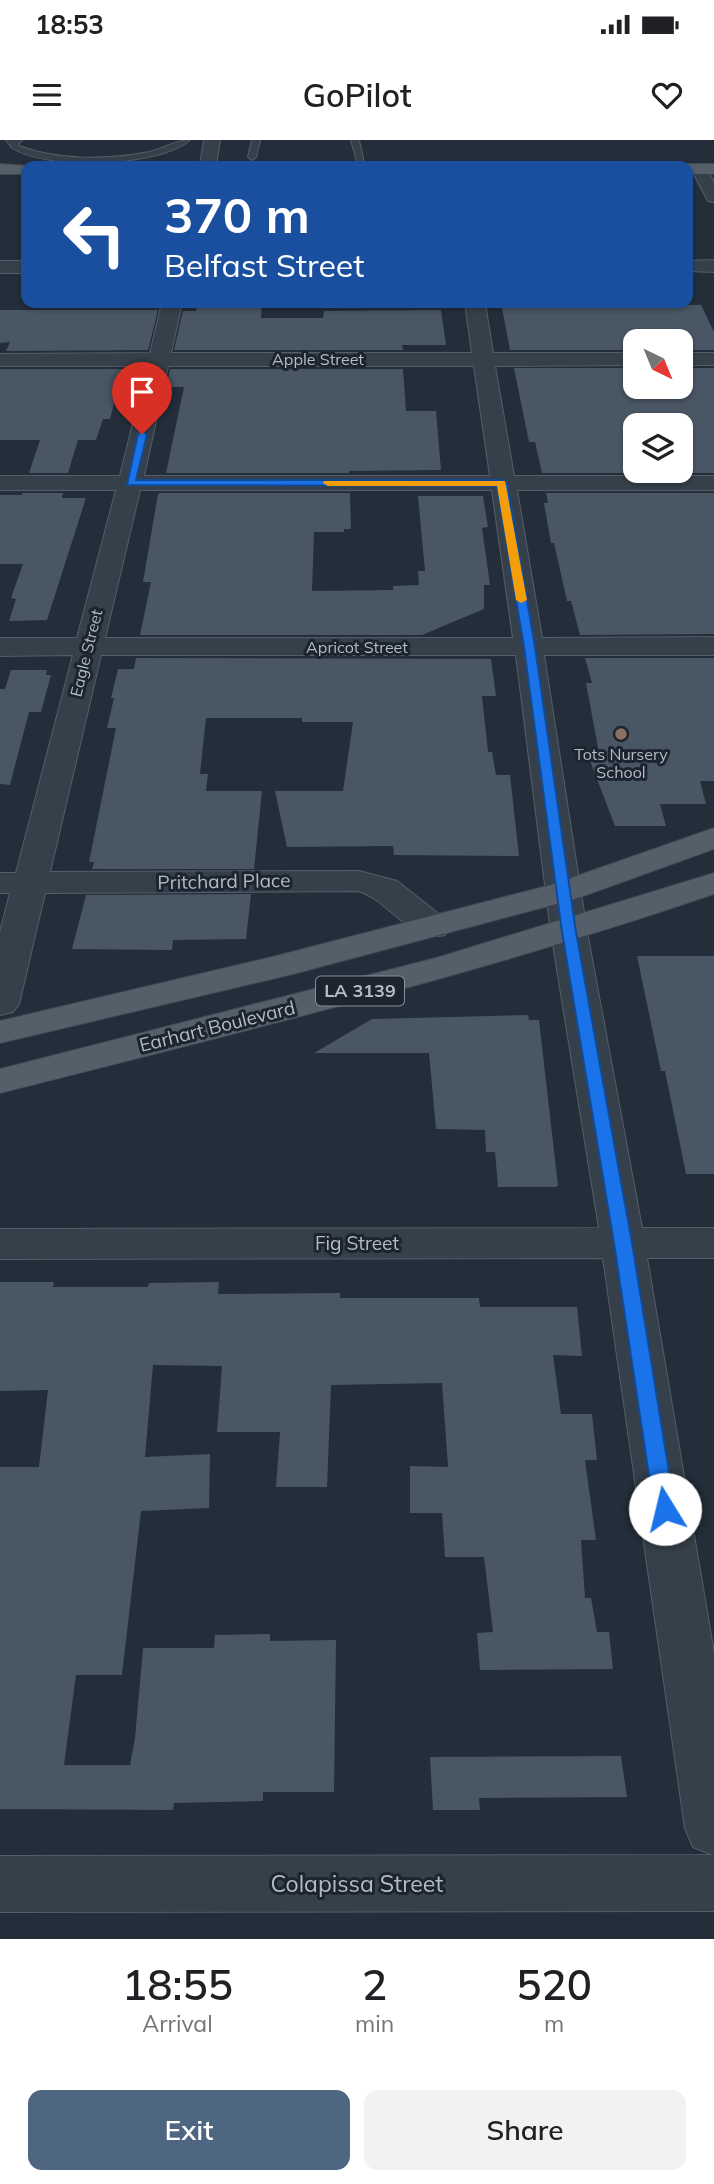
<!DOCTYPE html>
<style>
body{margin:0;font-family:Mulish,sans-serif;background:#f2f2f2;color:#202124;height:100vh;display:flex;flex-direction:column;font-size:26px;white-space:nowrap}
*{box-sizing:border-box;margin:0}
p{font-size:23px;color:#757577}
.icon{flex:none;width:38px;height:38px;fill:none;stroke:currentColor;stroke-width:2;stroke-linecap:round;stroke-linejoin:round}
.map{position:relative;height:1799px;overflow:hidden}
.panel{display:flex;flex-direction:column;background:#fff;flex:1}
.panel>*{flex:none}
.banner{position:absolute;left:21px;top:21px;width:672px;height:147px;border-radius:14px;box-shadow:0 2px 5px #0004;background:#1a4fa0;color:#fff;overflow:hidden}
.needle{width:46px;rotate:137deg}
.buttons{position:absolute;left:623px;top:189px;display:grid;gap:14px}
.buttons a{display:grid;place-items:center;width:70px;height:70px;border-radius:14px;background:#fff;box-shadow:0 2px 5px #0004;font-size:35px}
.pin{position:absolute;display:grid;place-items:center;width:60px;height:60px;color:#fff;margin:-72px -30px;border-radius:50% 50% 50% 0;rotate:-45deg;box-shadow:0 0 7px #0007}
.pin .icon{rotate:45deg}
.me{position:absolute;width:77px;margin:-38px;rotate:351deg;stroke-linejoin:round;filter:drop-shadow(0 0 5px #0008)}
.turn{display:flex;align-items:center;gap:24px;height:147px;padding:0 28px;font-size:32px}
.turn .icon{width:91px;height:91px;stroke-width:2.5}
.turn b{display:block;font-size:49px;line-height:60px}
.eta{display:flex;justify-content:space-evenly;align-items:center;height:119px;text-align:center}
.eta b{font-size:42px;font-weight:600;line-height:49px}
.button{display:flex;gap:14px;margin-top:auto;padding:14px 28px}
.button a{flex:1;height:80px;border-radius:14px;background:#4f6682;color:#fff;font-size:28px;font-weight:600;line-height:80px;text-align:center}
.button a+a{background:#f2f2f2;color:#202124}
.status{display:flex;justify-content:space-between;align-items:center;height:49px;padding:0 35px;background:#fff;direction:ltr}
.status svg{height:19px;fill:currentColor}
header{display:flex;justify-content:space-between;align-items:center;height:91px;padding:0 28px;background:#fff;font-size:32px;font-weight:600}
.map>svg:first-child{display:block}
</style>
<div class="status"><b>18:53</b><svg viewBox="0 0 49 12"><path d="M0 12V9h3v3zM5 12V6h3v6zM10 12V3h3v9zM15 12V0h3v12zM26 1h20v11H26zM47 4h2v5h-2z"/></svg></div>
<header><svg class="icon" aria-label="menu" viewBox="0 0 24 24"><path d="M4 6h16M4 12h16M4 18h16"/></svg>GoPilot<svg class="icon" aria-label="heart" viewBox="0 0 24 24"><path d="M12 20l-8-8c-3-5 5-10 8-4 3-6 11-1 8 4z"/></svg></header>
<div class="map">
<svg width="714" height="1799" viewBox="0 0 714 1799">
<rect width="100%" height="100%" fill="#232e3a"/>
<g fill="#495663" fill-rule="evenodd">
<polygon points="198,163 262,163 261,178 323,178 324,171 441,170 446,205 402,205 403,210 174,210 183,171 196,171"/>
<polygon points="501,163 701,165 714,192 714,210 681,210 681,201 635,201 635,210 510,210"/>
<polygon points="0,170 158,170 148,210 6,211 10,202 0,203"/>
<path d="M514,228h121v19h46v-19h33v105h-172l-7,-31h-6zM635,285h46v46h-46z"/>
<polygon points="0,229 144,229 139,247 118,247 110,279 103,279 96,300 78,300 68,333 29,333 40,300 0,300"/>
<polygon points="170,229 403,229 406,271 436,271 441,330 349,331 349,333 166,333 184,247 166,247"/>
<polygon points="22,353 63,353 62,358 86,358 47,480 9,481 16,459 11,458 23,424 0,424 0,355 22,355"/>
<polygon points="162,353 350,353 351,389 344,389 344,392 314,392 312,451 393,450 393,446 419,445 418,431 425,431 418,356 483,356 488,387 482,388 490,445 484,445 484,469 422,495 140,495 151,442 143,442 158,354"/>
<polygon points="546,353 714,353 714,494 580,495 571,461 567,461 554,403 551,403 544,363 548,363"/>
<polygon points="136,518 491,519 496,556 482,556 488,612 492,612 496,635 510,635 519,716 394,715 393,706 287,707 275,651 343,651 353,582 302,582 302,578 206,578 200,634 208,634 206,651 262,651 254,729 92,729 94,722 89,722 116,588 107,588 114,558 111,558 118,529 134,529"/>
<polygon points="585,518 714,518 714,641 700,641 706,664 660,664 666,686 615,686 587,613 599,613 586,543 592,543"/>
<polygon points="11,530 47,530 46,535 51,535 41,572 29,572 10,645 0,644 0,549 5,549"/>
<polygon points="251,754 246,799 173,800 172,810 72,809 86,755"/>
<polygon points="637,816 714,816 714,1034 686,1034 665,931 661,931"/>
<polygon points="528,875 529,880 539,880 558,1046 554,1047 498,1047 495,1012 486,1012 485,990 436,989 429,913 314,913 372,879"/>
<polygon points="0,1142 54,1142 53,1147 148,1147 149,1143 219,1142 218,1154 340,1153 340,1158 479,1158 480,1167 577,1167 582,1216 553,1215 561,1274 592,1274 597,1320 585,1320 596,1400 581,1400 585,1458 591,1458 597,1492 609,1492 613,1529 480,1530 477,1493 493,1492 484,1417 445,1417 442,1373 410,1373 410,1326 448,1327 442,1243 331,1245 327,1347 276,1347 280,1292 217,1292 222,1226 153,1225 145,1317 210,1314 209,1368 141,1371 122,1535 76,1535 64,1625 130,1625 135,1598 143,1508 214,1508 215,1495 270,1494 270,1501 336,1500 334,1652 263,1652 263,1661 174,1663 173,1670 0,1669 0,1327 39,1327 48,1250 0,1251"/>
<polygon points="621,1616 627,1657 479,1658 480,1670 433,1670 430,1617"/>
</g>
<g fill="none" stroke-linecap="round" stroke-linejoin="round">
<defs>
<g id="service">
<path d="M17,0l2,6c40,15 88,14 130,6 14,-3 27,-12 41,-12 -32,27 -144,31 -179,7v-7z"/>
<polygon points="252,0 260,0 256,17 252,20 248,17"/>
<polygon points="351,0 359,0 364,23 357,21"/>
</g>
<g id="minor">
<polygon points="6,0 22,0 22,1 14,6 9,4"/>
<polygon points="204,0 220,0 216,26 200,26"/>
<polygon points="699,24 705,26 714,42 714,62 708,61 691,29"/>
<polygon points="714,120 714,132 688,131 688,121"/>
<rect x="0" y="121" width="26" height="12"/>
<path d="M162,163h20l-11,50h301l-7,-50h20l8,50h142v12l-140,1 19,110h200v14h-197l25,148 172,-1v18h-170l43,277 55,296h72v30h-67l67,395v258l-714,1v-56l713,-1 -20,-8 -8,-19 -82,-570 -603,1v-30l599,-1 -48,-296 -35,-277h-415l-51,217 309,-1 38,10 48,38 5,8 -5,8c-36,8 -55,-35 -87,-44l-313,2 -26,111 -6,8 -13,3v-83l10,-39h-10v-20h16l57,-218 -73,1v-18h77l39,-148h-116v-14h120l27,-110h-147v-12l150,-1zM168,226h306l16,110h-346zM140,350h352l21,148h-408z"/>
<rect x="681" y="213" width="33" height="12"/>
</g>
<g id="primary">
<polygon points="0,24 32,26 26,26 26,34 0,34"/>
<polygon points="688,24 714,24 714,34 688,34 688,26 682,26"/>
<polygon points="714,688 714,709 575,759 293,834 0,903 0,881 276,816 551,745"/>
<path d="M714,733v21c-234,80 -474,138 -714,199v-24l436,-111z"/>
</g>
</defs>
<use href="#service" stroke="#555e68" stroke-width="2"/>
<use href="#minor" stroke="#555e68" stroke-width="2"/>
<use href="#primary" stroke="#404953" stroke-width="2"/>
<use href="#service" fill="#36404a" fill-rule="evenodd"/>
<use href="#minor" fill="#36404a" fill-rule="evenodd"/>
<use href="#primary" fill="#545f6a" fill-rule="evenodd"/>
</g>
<polygon fill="#1a73e8" stroke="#114b97" stroke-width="2" points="142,291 147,294 136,340 502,340 507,343 535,507 576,792 632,1103 675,1369 672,1375 665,1377 657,1375 654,1369 614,1103 562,792 524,507 497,346 127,345 138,294"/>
<polygon fill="#f59e0b" points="324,341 505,341 527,460 521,463 516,460 497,346 328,346 323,343"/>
<circle fill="#8d6e63" stroke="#1c252f" stroke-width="2.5" cx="621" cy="594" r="7"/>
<g text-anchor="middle" stroke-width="6" stroke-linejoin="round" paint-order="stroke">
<g font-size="16" fill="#b2bbc6" stroke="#1c252f">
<text x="318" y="225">Apple Street</text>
<text x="357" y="513">Apricot Street</text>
<text transform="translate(86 513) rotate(-76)" y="6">Eagle Street</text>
</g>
<g font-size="16" fill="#b2bbc6" stroke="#1c252f">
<text x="621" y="620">Tots Nursery<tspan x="621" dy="18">School</tspan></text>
</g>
<rect fill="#1c252f" stroke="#858e99" stroke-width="2" x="316" y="836.5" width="88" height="29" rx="5"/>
<g font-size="18" font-weight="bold" fill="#b2bbc6">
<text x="360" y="857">LA 3139</text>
</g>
<g font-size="19" fill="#b2bbc6" stroke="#1c252f">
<text transform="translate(224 741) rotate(-1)" y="7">Pritchard Place</text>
<text transform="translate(217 886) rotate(-14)" y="7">Earhart Boulevard</text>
<text x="357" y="1110">Fig Street</text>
</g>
<g font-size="23" fill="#b2bbc6" stroke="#1c252f">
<text x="357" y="1752">Colapissa Street</text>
</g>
</g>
</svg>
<div class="buttons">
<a><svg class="needle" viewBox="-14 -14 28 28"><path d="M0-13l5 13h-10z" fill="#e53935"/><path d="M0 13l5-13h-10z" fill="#757577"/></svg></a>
<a><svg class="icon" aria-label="layers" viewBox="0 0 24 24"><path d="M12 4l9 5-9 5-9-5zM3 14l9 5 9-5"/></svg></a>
</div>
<div class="pin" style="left:142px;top:294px;background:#d93025"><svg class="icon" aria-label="arrive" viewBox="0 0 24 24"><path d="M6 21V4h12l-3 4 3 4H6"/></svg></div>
<svg class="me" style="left:665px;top:1369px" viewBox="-20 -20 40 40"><circle r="19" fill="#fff"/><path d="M0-13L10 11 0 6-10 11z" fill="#1a73e8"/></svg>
<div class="banner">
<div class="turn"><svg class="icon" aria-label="left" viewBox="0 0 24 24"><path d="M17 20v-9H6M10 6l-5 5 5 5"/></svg><div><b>370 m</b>Belfast Street</div></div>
</div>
</div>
<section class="panel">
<div class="eta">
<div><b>18:55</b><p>Arrival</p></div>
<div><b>2</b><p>min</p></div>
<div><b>520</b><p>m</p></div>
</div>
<div class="button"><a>Exit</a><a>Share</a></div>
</section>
